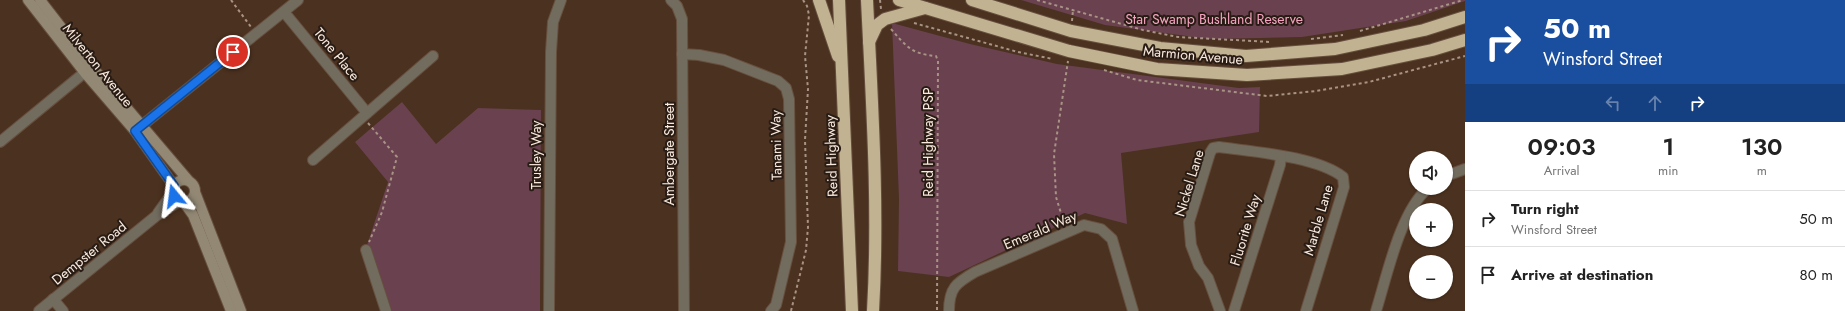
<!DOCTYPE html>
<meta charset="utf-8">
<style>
body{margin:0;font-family:Jost,sans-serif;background:#f6f6f6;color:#222;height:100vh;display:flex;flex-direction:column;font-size:15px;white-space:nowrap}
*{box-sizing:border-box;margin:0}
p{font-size:13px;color:#767676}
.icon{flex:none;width:22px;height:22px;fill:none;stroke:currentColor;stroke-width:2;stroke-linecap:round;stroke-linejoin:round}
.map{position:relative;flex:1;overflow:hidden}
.side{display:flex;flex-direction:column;background:#fff;width:380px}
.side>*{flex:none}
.guide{background:#1a4fa0;color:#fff;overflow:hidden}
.controls{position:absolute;left:1409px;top:151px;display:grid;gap:8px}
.controls a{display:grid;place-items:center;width:44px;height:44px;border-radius:50%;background:#fff;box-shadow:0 1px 3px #0004;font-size:20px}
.pin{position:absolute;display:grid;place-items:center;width:34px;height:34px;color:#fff;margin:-17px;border:2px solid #fff;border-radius:50%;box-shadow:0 1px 4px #0007}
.me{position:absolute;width:44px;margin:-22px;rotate:344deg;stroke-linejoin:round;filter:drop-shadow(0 0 3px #0008)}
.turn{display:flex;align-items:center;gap:14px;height:84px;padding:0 12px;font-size:18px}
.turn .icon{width:52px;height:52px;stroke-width:2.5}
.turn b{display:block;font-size:28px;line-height:34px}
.lanes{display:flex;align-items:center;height:38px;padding:0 12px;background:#0003;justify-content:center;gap:20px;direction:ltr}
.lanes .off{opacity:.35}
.eta{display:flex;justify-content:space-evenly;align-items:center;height:68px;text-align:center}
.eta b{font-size:24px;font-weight:600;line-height:28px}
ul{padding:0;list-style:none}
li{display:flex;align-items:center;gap:12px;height:56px;padding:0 12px;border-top:1px solid #e0e0e0}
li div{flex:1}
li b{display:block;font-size:15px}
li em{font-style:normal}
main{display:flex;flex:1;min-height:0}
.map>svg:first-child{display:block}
</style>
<main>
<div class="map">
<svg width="1465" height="311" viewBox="0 0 1465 311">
<rect width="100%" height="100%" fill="#4b311f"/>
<g fill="#69414f">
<polygon points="1021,0 1465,0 1465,1 1406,21 1302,37 1209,39 1105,25"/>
<polygon points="892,23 970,44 1057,64 1239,88 1260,87 1259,132 1121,153 1127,224 1085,213 949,277 898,271 899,199"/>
<polygon points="402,102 436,144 478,108 541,110 540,311 392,311 367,245 388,182 355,142"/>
</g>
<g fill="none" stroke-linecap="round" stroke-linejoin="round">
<defs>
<g id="street">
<polyline points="671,0 677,6 682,19 684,311"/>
<polyline points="284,12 367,113"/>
<polyline points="682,54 699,55 724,60 778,81 786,88 789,99 791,242 776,305 771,311"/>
<polyline points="135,131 298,0"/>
<polyline points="0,142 90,68"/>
<polyline points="313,160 433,56"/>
<polyline points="1446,176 1465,169"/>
<polyline points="158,213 173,192"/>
<polyline points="366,250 386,311"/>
<polyline points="53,299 63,311"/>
<polyline points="39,311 156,216 180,201"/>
<polyline points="549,311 551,52 553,22 561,0"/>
<path d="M949,311c0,-23 7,-28 26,-39l109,-47 17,4 11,10 21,72"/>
<path d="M1220,311l-12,-33 -9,-12 -8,-21 -2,-23 21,-69 3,-5 6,-1c34,5 97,9 124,30l1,10 -38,124"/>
<polyline points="1234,311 1280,165 1281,156"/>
<path d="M1376,311c11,-35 24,-99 52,-123"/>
</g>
<g id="secondary">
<polyline points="28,0 85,73 135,131 174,186"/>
<polyline points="40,0 92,67 188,180"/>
<circle cx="184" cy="191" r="11"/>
<polyline points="195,192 241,311"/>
<polyline points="183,201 193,215 231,311"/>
</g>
<g id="highway">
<polyline points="819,0 838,56"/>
<polyline points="839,0 852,311"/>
<path d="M867,0c5,103 12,208 6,311"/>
<polyline points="899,0 1069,51 1157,69 1247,75 1342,69 1432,50 1465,40"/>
<polyline points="972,0 1071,31 1160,48 1246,56 1335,49 1424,30 1465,17"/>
<polyline points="869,42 877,25 885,19 925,8"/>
</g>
</defs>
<use href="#street" stroke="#674f3e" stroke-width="12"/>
<use href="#secondary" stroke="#674f3e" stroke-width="12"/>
<use href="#highway" stroke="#674f3e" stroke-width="14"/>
<g stroke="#a89385" stroke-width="2" stroke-dasharray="3 3" stroke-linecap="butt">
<polyline points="231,0 251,27"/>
<polyline points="880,0 881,9"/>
<polyline points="1037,0 1143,30 1178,37 1271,42"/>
<polyline points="1072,21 1073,10"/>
<polyline points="914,23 1018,52 1053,59"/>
<path d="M891,29c15,17 20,25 45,27l2,5 -1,250"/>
<polyline points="1360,31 1463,0"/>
<polyline points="1311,39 1343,35"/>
<polyline points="1104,70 1137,80 1267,96 1316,91 1369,82 1465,56"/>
<polyline points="368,123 397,157 382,212 369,242"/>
<polyline points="1064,223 1056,197 1054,154 1068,61"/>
<polyline points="791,311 806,250 808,227 805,140 808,89 805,56 809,15 807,6 803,0"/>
</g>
<use href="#street" stroke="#726c5f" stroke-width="10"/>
<use href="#secondary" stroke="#928874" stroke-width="10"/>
<use href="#highway" stroke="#c1b292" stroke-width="12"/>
</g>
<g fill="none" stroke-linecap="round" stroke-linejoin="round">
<defs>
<polyline id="route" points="174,196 174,186 135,131 233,52"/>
</defs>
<use href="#route" stroke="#114b97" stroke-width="10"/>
<use href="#route" stroke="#1a73e8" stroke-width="7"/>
</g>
<g text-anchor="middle" stroke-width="4" stroke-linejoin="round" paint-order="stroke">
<g font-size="14" fill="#f6a5c1" stroke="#281c14">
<text x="1214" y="24">Star Swamp Bushland Reserve</text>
</g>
<g font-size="14" fill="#faeade" stroke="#281c14">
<text transform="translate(337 54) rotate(51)" y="5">Tone Place</text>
<text transform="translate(1193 55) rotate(5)" y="5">Marmion Avenue</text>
<text transform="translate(98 65) rotate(51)" y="5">Milverton Avenue</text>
<text transform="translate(928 142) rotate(-90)" y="5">Reid Highway PSP</text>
<text transform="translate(776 145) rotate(-91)" y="5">Tanami Way</text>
<text transform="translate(669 154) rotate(-90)" y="5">Ambergate Street</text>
<text transform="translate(536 155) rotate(-90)" y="5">Trusley Way</text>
<text transform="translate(831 156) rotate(-92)" y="5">Reid Highway</text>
<text transform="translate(1189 183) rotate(-73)" y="5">Nickel Lane</text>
<text transform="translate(1318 220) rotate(-74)" y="5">Marble Lane</text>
<text transform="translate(1040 230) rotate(-23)" y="5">Emerald Way</text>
<text transform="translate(1245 230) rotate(-73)" y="5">Fluorite Way</text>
<text transform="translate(89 253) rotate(-39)" y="5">Dempster Road</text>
</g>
</g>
</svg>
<div class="controls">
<a><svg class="icon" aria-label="sound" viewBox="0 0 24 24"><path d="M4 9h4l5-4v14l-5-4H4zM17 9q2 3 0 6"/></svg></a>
<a>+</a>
<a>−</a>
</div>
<div class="pin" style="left:233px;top:52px;background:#d93025"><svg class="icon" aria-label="arrive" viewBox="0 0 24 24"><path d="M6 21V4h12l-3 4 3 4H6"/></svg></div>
<svg class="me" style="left:174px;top:196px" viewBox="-20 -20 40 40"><path d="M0-17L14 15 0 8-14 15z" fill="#1a73e8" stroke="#fff" stroke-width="4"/></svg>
</div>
<section class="side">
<div class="guide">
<div class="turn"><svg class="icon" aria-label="right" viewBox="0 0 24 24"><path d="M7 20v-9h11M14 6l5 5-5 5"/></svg><div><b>50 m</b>Winsford Street</div></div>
<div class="lanes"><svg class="icon off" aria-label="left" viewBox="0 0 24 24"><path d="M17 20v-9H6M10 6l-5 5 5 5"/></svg><svg class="icon off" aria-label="ahead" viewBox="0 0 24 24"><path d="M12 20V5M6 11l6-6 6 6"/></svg><svg class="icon" aria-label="right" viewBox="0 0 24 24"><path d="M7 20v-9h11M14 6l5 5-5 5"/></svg></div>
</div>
<div class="eta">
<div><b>09:03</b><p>Arrival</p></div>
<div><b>1</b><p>min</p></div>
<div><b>130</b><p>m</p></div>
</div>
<ul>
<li><svg class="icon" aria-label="right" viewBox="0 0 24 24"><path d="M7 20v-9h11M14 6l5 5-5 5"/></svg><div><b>Turn right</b><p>Winsford Street</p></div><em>50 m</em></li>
<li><svg class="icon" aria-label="arrive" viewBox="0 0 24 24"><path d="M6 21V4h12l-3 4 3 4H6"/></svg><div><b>Arrive at destination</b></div><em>80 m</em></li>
</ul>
</section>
</main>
